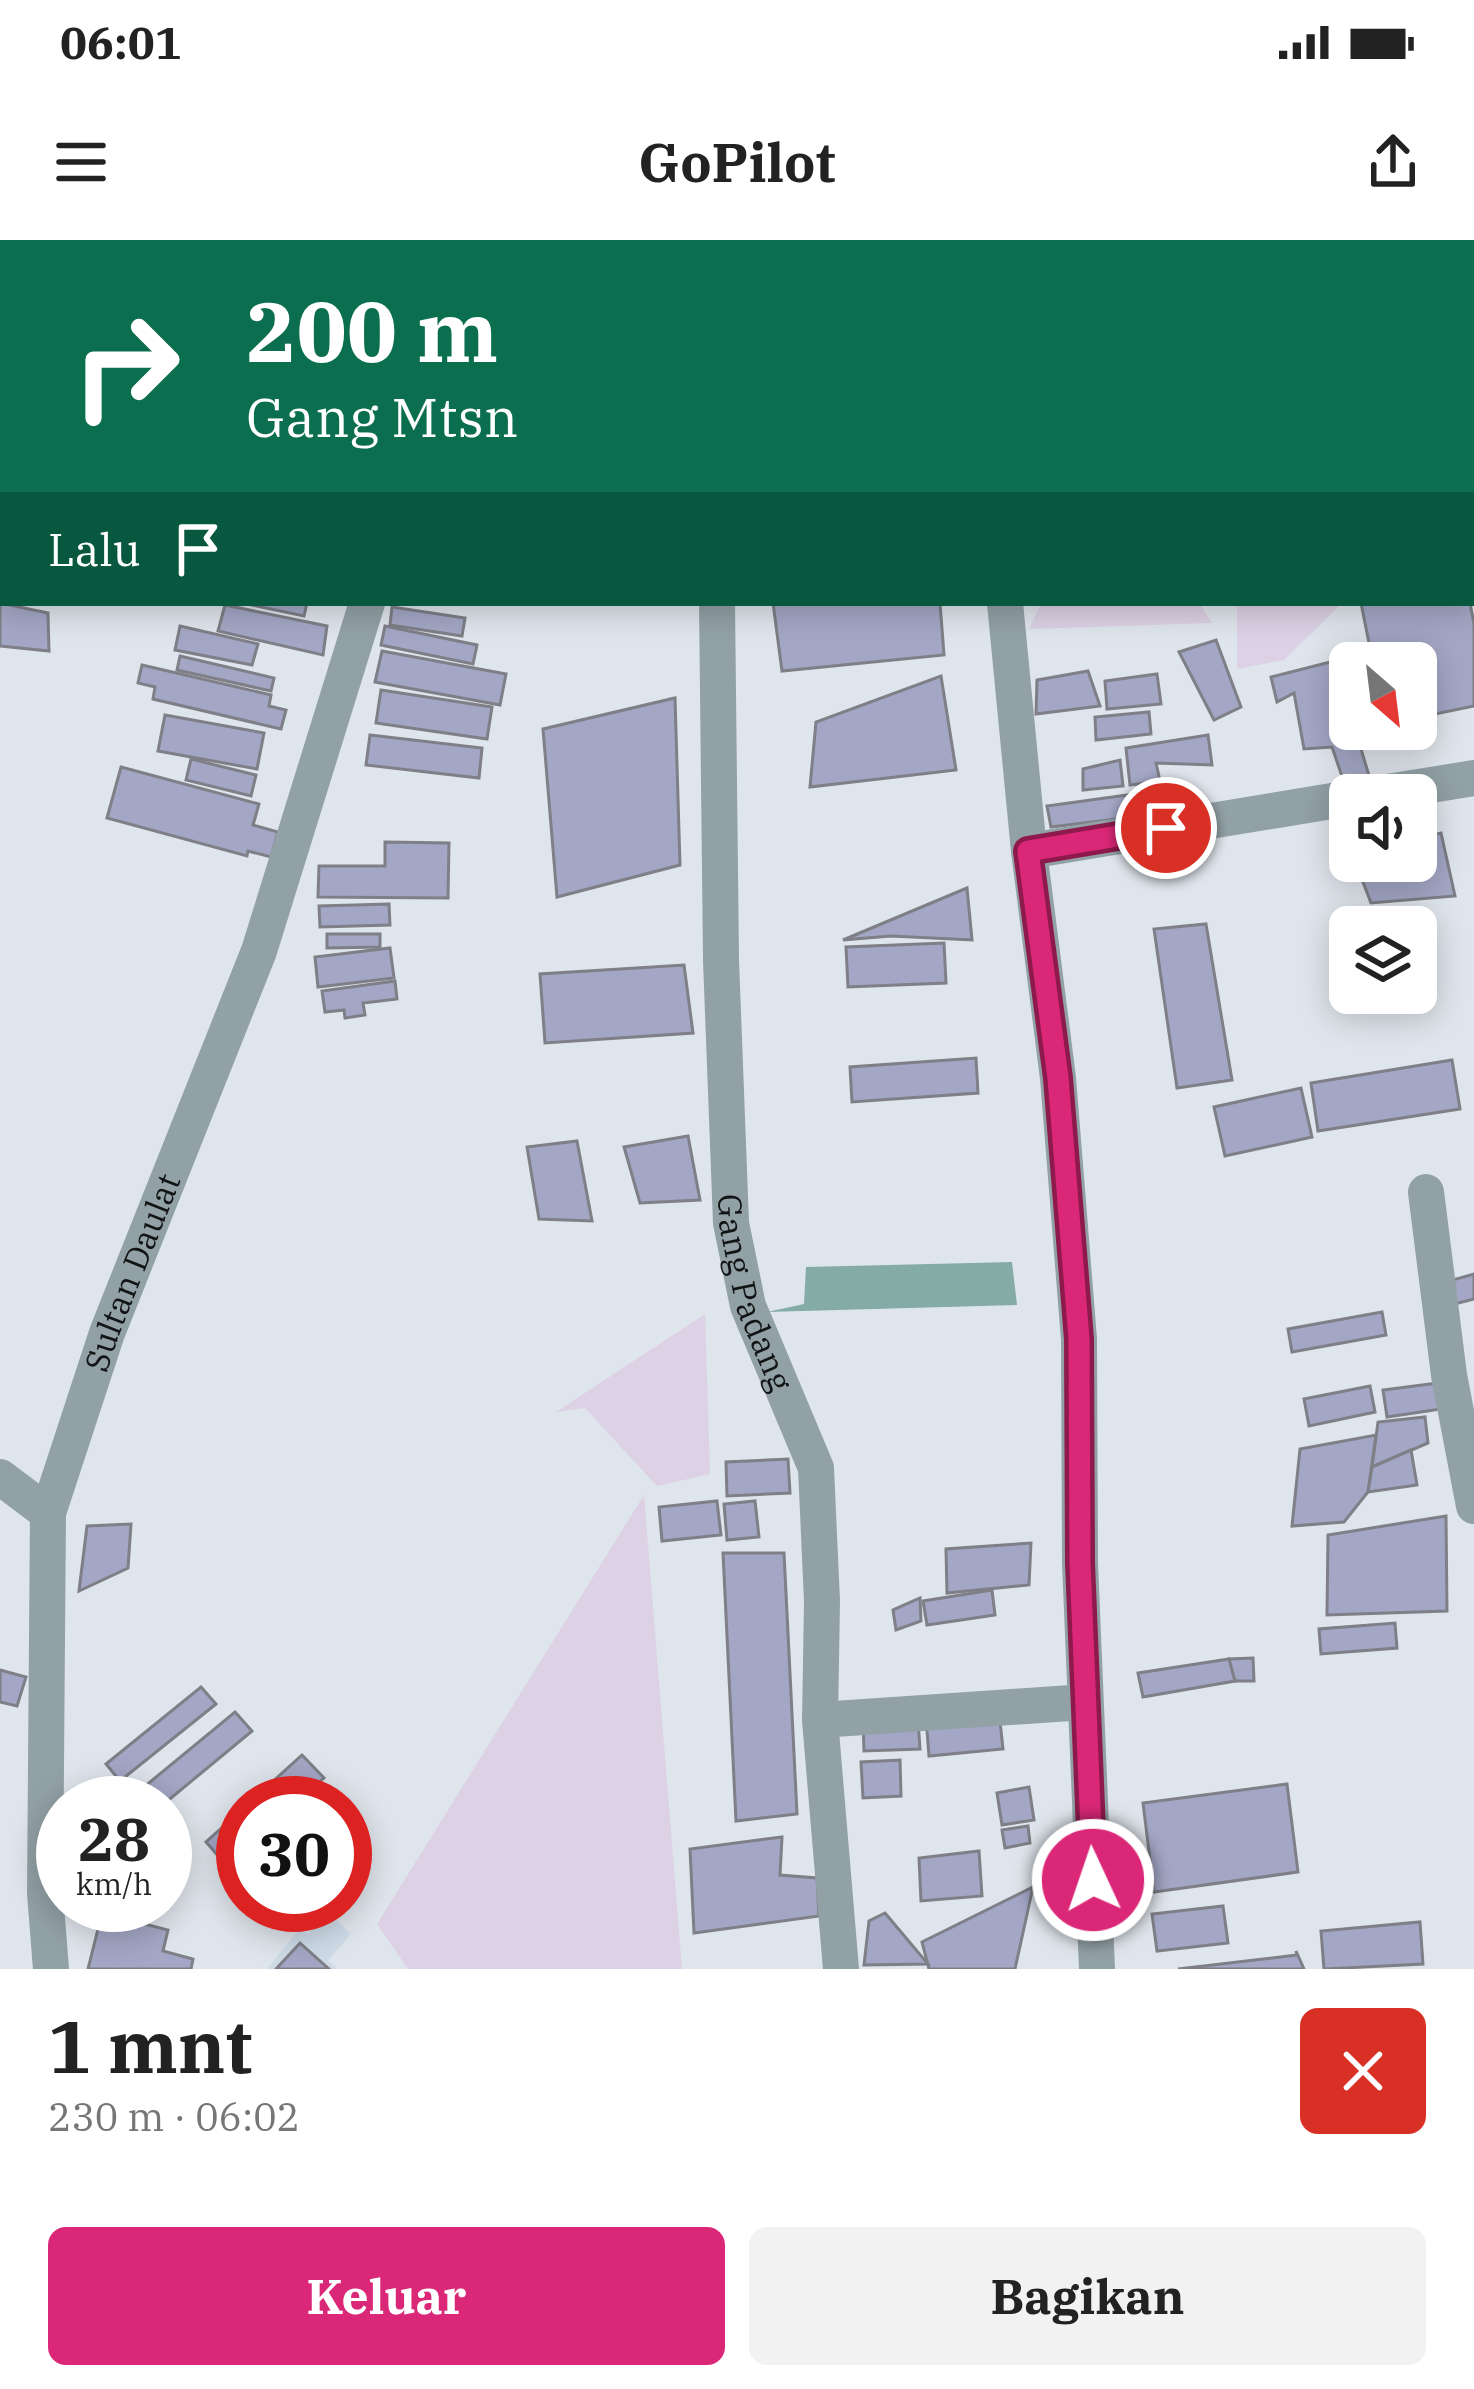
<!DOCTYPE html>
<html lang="id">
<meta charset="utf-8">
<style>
body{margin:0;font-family:"IBM Plex Serif",serif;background:#f2f2f2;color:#222;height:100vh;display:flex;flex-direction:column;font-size:45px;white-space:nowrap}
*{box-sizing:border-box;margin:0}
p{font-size:39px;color:#767676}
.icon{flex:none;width:66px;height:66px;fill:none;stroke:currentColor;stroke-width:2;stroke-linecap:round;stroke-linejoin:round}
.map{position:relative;height:1729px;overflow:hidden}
.side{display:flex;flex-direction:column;background:#fff;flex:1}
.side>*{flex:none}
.banner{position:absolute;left:0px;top:0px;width:1476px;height:366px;box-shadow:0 6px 30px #0003;background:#0b6e4f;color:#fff;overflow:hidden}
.needle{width:78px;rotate:152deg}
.tools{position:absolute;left:1329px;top:402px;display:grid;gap:24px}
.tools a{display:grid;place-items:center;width:108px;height:108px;border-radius:18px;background:#fff;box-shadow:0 6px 30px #0003;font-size:60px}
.speed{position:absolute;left:36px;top:1536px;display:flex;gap:24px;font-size:60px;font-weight:700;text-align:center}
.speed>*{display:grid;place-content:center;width:156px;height:156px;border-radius:50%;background:#fff;box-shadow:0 6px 30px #0003;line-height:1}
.speed small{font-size:30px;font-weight:400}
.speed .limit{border:18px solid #d22;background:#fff;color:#111}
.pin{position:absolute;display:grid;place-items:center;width:102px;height:102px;color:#fff;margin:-51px;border:6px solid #fff;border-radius:50%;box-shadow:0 3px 12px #0007}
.me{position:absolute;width:132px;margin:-66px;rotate:357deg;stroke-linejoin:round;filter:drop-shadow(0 0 9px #0008)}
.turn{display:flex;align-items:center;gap:42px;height:252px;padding:0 48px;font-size:54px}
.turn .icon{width:156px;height:156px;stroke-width:2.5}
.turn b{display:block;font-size:84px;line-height:102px}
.then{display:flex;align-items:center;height:114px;padding:0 48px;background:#0003;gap:24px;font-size:45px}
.round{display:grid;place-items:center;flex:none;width:126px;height:126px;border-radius:18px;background:#f2f2f2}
.headline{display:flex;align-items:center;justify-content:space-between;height:204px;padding:0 48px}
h1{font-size:72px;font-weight:700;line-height:90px}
.primary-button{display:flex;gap:24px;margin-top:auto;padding:24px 48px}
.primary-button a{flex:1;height:138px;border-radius:18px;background:#db2777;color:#fff;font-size:48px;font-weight:700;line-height:138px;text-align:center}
.primary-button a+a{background:#f2f2f2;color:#222}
.status{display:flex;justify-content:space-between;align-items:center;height:84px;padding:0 60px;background:#fff;direction:ltr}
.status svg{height:33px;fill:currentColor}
header{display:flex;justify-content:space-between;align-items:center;height:156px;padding:0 48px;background:#fff;font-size:54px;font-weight:700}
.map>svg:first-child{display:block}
</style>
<div class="status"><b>06:01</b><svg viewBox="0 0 49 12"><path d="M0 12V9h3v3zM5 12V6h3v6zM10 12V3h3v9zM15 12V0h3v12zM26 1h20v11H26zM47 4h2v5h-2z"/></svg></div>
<header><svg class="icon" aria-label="menu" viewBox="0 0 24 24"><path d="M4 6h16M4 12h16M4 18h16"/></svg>GoPilot<svg class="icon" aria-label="share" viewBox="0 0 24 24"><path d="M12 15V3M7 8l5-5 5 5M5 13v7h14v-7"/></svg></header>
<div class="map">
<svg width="1474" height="1729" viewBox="0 0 1474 1729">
<rect width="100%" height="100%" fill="#dfe5ec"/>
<polygon fill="#cedbe7" points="328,1672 351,1694 328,1720 337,1729 267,1729 300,1688 308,1694"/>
<g fill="#dcd1e5">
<polygon points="1041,363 1199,363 1212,383 1029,389"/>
<polygon points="1237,363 1342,363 1284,420 1237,429"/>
<polygon points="705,1074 710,1234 657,1246 585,1168 556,1172"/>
<polygon points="644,1255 682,1729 408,1729 377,1684"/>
</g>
<polygon fill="#84aba6" points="1012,1022 1017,1065 767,1072 804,1064 806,1027"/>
<g fill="#a3a7c5" stroke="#7e7f87" stroke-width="3">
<polygon points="0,363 48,373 49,411 0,406"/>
<polygon points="242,363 307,363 304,376"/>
<polygon points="773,363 940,363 944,415 782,431"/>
<polygon points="1361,363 1470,363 1474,384 1474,466 1416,478 1416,423 1373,423"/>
<polygon points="225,365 327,386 323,415 218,391"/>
<polygon points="392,367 465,378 462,396 390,385"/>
<polygon points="180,386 258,404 252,425 175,410"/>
<polygon points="385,386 477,405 473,424 381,405"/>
<polygon points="1216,400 1241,467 1214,480 1179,412"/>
<polygon points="382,411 506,434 500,465 375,442"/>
<polygon points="180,416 274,438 271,451 177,430"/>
<polygon points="1334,421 1350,474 1350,489 1355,489 1370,539 1345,545 1332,507 1304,509 1294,453 1277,462 1271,437"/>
<polygon points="142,425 271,455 269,466 286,470 281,489 153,459 155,447 138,443"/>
<polygon points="1088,431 1100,466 1036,474 1037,440"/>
<polygon points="1157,434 1161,464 1107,469 1105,441"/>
<polygon points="941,436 956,530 810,547 816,482"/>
<polygon points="381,450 492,467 487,499 376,483"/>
<polygon points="675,458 680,625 557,657 543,489"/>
<polygon points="1149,472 1151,494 1096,500 1095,477"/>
<polygon points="165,475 264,493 257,529 158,511"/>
<polygon points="370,495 482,508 479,538 366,525"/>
<polygon points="1208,495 1212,525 1156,523 1160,541 1130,545 1126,508"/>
<polygon points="191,519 256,535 251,556 186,540"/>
<polygon points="1120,520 1123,546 1083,550 1083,529"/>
<polygon points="121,527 259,564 253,585 278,592 271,617 248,611 247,616 107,578"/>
<polygon points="1178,548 1182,571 1051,587 1047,566"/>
<polygon points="1441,593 1455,656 1371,663 1355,621 1416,621 1416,599"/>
<polygon points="385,602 449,603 448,658 318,657 319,626 385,626"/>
<polygon points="967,648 972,700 891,696 843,700"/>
<polygon points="389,664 390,685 320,687 319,666"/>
<polygon points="1206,684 1232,840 1177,848 1154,689"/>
<polygon points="327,694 380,694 380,707 327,708"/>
<polygon points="944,703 946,743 848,747 846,707"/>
<polygon points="390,708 394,738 318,747 315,717"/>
<polygon points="684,725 693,793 545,803 540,734"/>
<polygon points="395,741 397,759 363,763 365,775 345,778 344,770 325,772 322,751"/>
<polygon points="976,818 978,853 852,862 850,827"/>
<polygon points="1452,820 1460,869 1318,891 1311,843"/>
<polygon points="1301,848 1312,897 1225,916 1214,867"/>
<polygon points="688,896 700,960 640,963 624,907"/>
<polygon points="577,901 592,981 539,979 527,907"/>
<polygon points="1474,1034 1474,1059 1455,1064 1449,1041"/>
<polygon points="1382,1072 1386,1095 1292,1112 1288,1089"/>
<polygon points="1438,1143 1441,1169 1387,1177 1383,1150"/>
<polygon points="1370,1146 1375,1172 1309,1186 1304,1159"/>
<polygon points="1425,1177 1428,1203 1372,1227 1378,1182"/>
<polygon points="1376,1195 1368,1252 1344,1282 1292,1286 1300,1209"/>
<polygon points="1411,1210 1417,1245 1368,1252 1372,1227"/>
<polygon points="788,1219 790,1253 727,1256 726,1222"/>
<polygon points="717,1261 721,1295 662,1301 659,1267"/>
<polygon points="755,1261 759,1297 727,1300 724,1264"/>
<polygon points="1446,1276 1447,1371 1327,1375 1328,1295"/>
<polygon points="131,1284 128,1328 79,1351 87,1286"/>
<polygon points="1031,1303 1029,1345 947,1353 946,1309"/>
<polygon points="723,1313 784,1313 797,1574 736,1581"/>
<polygon points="992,1350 995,1375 927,1385 923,1361"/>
<polygon points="920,1358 921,1381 896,1390 893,1370"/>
<polygon points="1395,1383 1397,1408 1321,1414 1319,1389"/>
<polygon points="1253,1418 1254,1441 1230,1441 1229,1419"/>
<polygon points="1229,1419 1235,1441 1143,1457 1138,1433"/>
<polygon points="0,1430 26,1437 17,1466 0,1462"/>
<polygon points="201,1447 216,1464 120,1541 106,1524"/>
<polygon points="235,1472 252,1491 165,1563 157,1563 144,1547"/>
<polygon points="999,1472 1003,1509 929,1516 926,1478"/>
<polygon points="918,1480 920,1509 864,1511 863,1482"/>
<polygon points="302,1515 324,1538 296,1563 249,1563"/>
<polygon points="900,1520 901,1556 863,1558 861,1522"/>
<polygon points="1287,1544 1298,1632 1154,1652 1143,1563"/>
<polygon points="1029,1547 1034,1580 1002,1585 997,1553"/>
<polygon points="243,1569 243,1611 227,1626 206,1602"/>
<polygon points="1028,1586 1030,1603 1005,1608 1002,1590"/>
<polygon points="782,1597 780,1635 817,1638 819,1676 694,1693 690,1609"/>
<polygon points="979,1611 982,1656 921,1661 919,1618"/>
<polygon points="1033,1647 1015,1729 929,1729 922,1702"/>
<polygon points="1223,1666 1228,1703 1157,1711 1152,1674"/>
<polygon points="102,1673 168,1690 163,1711 193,1719 191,1729 88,1729"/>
<polygon points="885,1673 928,1724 864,1725 869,1681"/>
<polygon points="1420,1682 1423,1724 1324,1729 1321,1691"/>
<polygon points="300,1703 329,1729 276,1729"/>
<polygon points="1296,1711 1304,1729 1178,1729 1297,1715"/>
</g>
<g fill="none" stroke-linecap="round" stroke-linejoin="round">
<polyline stroke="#92a1a6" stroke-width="21" points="1288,0 1289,3"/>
<g stroke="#92a1a6" stroke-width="36">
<polyline points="961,0 961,3"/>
<polyline points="469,3 470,0"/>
<polyline points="1473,58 1474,58"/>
<polyline points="0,180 3,181"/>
<path id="s1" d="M717,363l4,357 10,263 17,83 68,162 6,133 -2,119 21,249"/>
<polyline points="1005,363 1029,611 1058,838 1079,1099 1080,1323 1097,1729"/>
<polyline points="1369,555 1474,538"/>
<polyline points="1029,611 1350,558"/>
<polyline points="1426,952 1449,1135 1474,1266"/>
<polyline points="0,1237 48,1273"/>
<polyline points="820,1480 1085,1462"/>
<path id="s2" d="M51,1729l-6,-76 3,-380 59,-180 152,-382 108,-348"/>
</g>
</g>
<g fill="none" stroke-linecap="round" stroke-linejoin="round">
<defs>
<polyline id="route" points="1093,1640 1080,1323 1079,1099 1058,838 1028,611 1166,588"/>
</defs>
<use href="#route" stroke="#8e194d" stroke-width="30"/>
<use href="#route" stroke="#db2777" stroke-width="21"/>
</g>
<g text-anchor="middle" stroke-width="12" stroke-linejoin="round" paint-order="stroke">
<g font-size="33" fill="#121416" stroke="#ecf3fa">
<text dy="12" stroke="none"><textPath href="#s2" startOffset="711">Sultan Daulat</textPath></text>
<text dy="12" stroke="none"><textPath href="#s1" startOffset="693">Gang Padang</textPath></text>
</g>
</g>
</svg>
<div class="tools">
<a><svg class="needle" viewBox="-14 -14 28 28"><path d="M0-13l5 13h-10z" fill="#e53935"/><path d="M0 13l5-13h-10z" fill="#767676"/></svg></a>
<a><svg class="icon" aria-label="sound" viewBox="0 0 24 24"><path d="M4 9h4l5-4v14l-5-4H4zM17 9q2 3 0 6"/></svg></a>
<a><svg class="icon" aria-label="layers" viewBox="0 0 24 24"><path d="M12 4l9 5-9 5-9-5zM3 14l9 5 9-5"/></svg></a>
</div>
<div class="speed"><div>28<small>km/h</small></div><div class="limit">30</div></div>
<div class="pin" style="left:1166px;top:588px;background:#d93025"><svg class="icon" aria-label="arrive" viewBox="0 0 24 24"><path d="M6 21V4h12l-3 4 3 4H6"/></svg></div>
<svg class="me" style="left:1093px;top:1640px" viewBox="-20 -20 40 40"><circle r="17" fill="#db2777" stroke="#fff" stroke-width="3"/><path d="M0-11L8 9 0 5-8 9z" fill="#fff"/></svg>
<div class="banner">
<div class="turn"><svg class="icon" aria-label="right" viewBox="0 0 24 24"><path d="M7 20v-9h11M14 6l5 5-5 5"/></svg><div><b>200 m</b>Gang Mtsn</div></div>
<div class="then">Lalu<svg class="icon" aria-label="arrive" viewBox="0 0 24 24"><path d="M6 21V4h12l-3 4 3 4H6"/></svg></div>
</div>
</div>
<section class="side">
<div class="headline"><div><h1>1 mnt</h1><p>230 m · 06:02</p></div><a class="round" style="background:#d93025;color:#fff"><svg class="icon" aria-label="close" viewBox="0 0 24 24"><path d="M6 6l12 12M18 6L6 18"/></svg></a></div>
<div class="primary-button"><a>Keluar</a><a>Bagikan</a></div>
</section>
